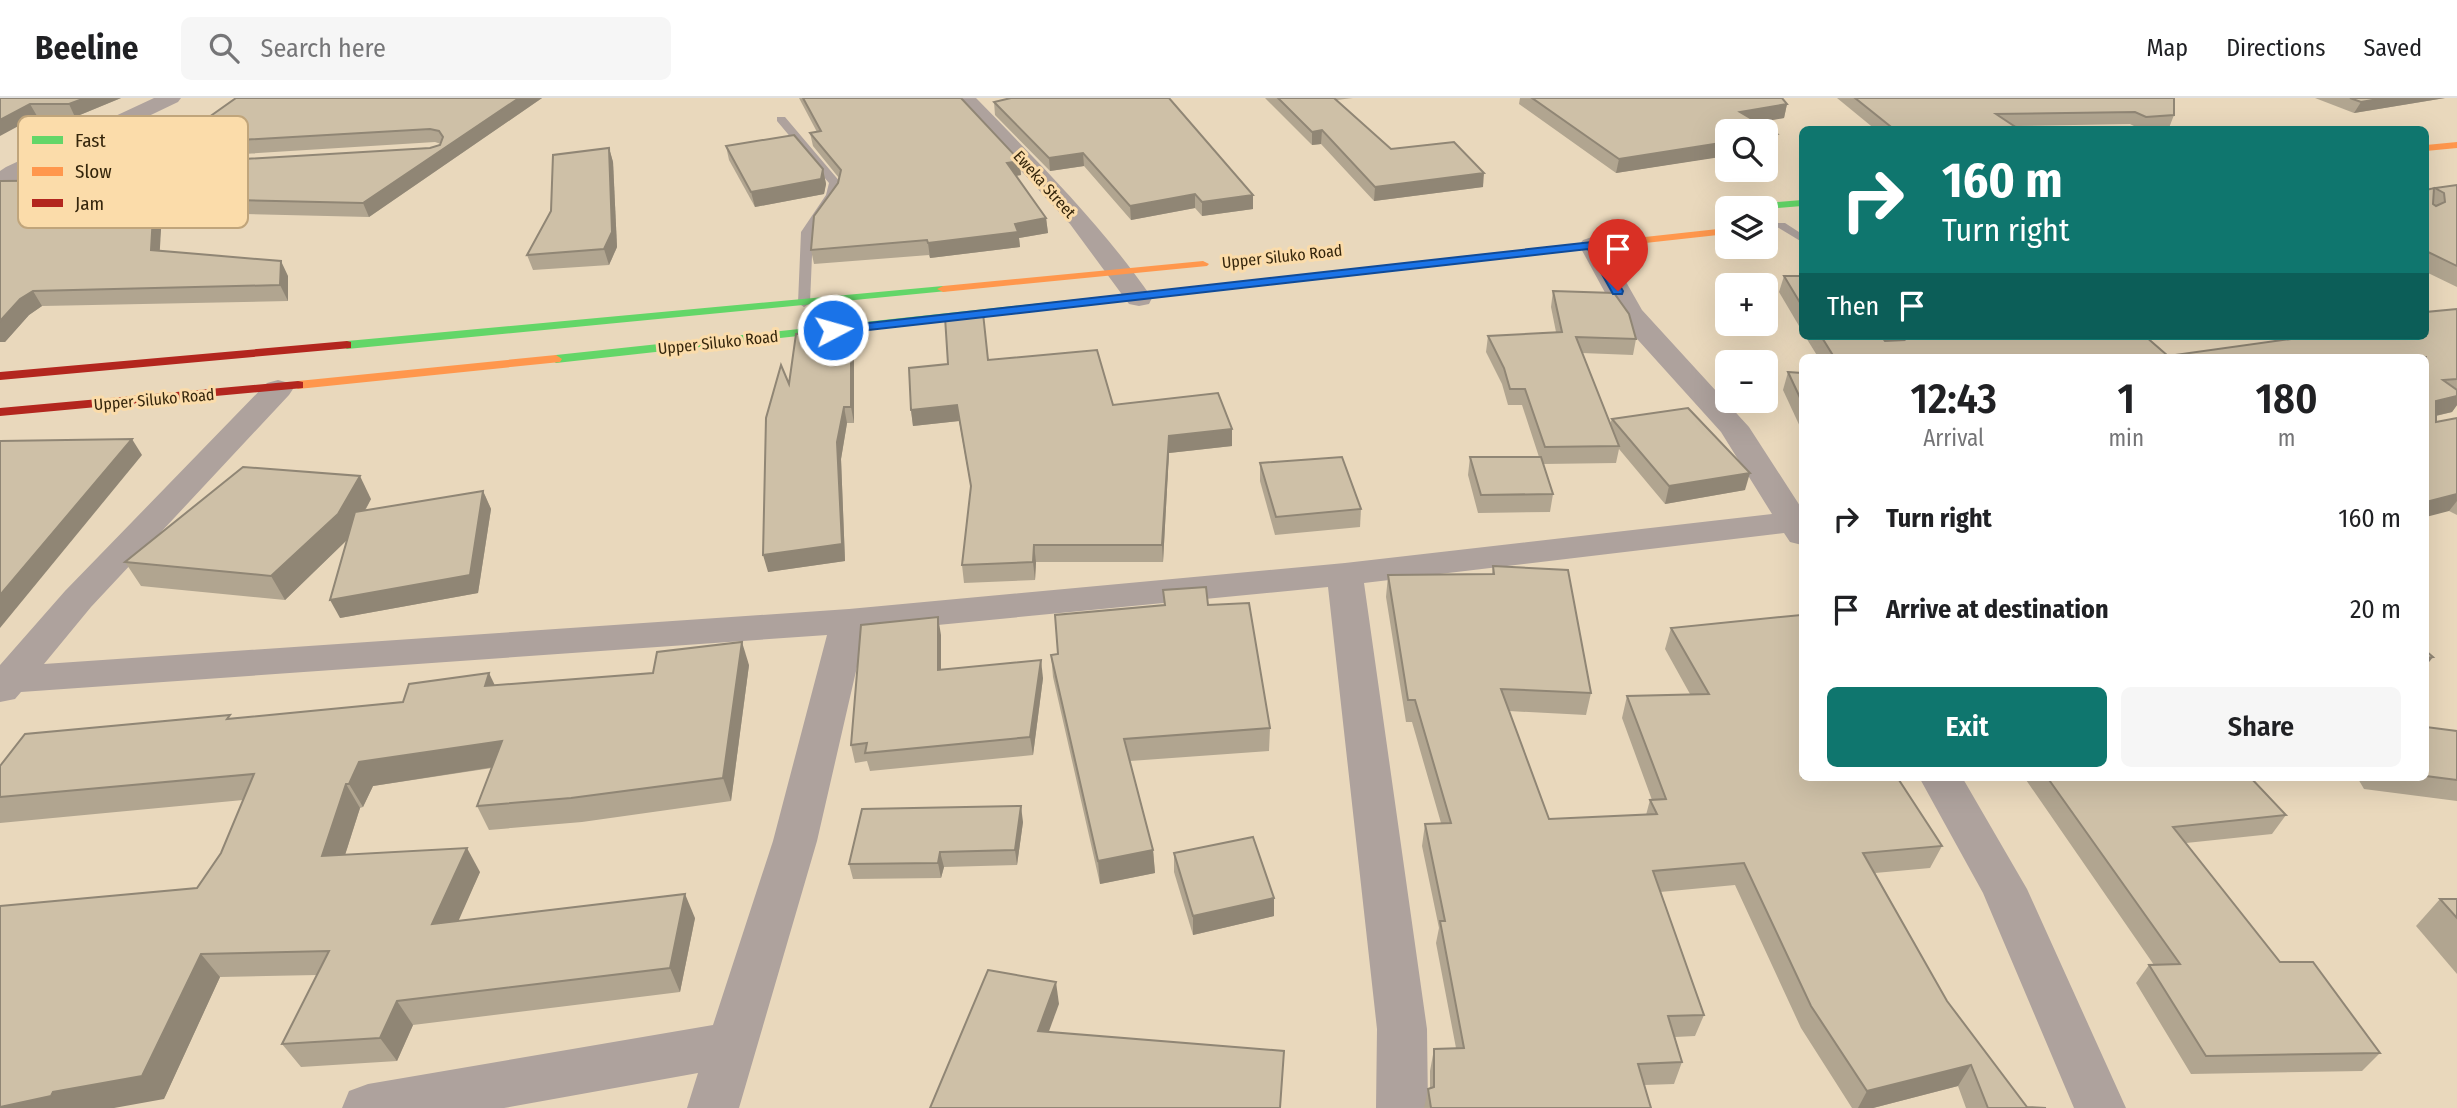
<!DOCTYPE html>
<meta charset="utf-8">
<style>
body{margin:0;font-family:"Fira Sans Condensed",sans-serif;background:#f6f6f6;color:#202124;height:100vh;display:flex;flex-direction:column;font-size:26px;white-space:nowrap}
*{box-sizing:border-box;margin:0}
p{font-size:23px;color:#757577}
.icon{flex:none;width:38px;height:38px;fill:none;stroke:currentColor;stroke-width:2;stroke-linecap:round;stroke-linejoin:round}
.map{position:relative;flex:1;overflow:hidden}
.drawer{position:absolute;left:1799px;top:256px;width:630px;height:427px;display:flex;flex-direction:column;background:#fff;border-radius:10px;box-shadow:0 7px 28px #0002}
.drawer>*{flex:none}
.guide{position:absolute;left:1799px;top:28px;width:630px;height:214px;border-radius:10px;box-shadow:0 7px 28px #0002;background:#0f766e;color:#fff;overflow:hidden}
.buttons{position:absolute;left:1715px;top:21px;display:grid;gap:14px}
.buttons a{display:grid;place-items:center;width:63px;height:63px;border-radius:10px;background:#fff;box-shadow:0 7px 28px #0002;font-size:35px}
.pin{position:absolute;display:grid;place-items:center;width:60px;height:60px;color:#fff;margin:-72px -30px;border-radius:50% 50% 50% 0;rotate:-45deg;box-shadow:0 0 7px #0007}
.pin .icon{rotate:45deg}
.me{position:absolute;width:77px;margin:-38px;rotate:84deg;stroke-linejoin:round;filter:drop-shadow(0 0 5px #0008)}
.turn{display:flex;align-items:center;gap:24px;height:147px;padding:0 28px;font-size:32px}
.turn .icon{width:91px;height:91px;stroke-width:2.5}
.turn b{display:block;font-size:49px;line-height:60px}
.then{display:flex;align-items:center;height:66px;padding:0 28px;background:#0003;gap:14px;font-size:26px}
.eta{display:flex;justify-content:space-evenly;align-items:center;height:119px;text-align:center}
.eta b{font-size:42px;font-weight:600;line-height:49px}
.action{display:flex;gap:14px;margin-top:auto;padding:14px 28px}
.action a{flex:1;height:80px;border-radius:10px;background:#0f766e;color:#fff;font-size:28px;font-weight:600;line-height:80px;text-align:center}
.action a+a{background:#f6f6f6;color:#202124}
ul{padding:0;list-style:none}
li{display:flex;align-items:center;gap:21px;height:91px;padding:0 28px}
li div{flex:1}
li b{display:block;font-size:26px}
li em{font-style:normal}
header{display:flex;align-items:center;gap:42px;box-sizing:border-box;height:98px;padding:0 35px;background:#fff;border-bottom:2px solid #e0e0e0}
header strong{font-size:33px}
nav{display:flex;gap:38px;margin-inline-start:auto;font-size:24px}
.search{width:490px;height:63px;background:#f6f6f6;display:flex;align-items:center;gap:18px;box-sizing:border-box;padding:0 24px;border-radius:10px;color:#757577;font-size:26px}
.map>svg:first-child{display:block}
</style>
<header>
<strong>Beeline</strong>
<div class="search"><svg class="icon" aria-label="search" viewBox="0 0 24 24"><circle cx="10" cy="10" r="6"/><path d="M15 15l6 6"/></svg>Search here</div>
<nav><a>Map</a><a>Directions</a><a>Saved</a></nav>
</header>
<div class="map">
<svg width="2457" height="1010" viewBox="0 0 2457 1010">
<rect width="100%" height="100%" fill="#e9d8bc"/>
<g fill="none" stroke-linecap="round" stroke-linejoin="round">
<g fill="#aea29d" fill-rule="evenodd">
<polygon points="777,19 785,19 841,85 838,97 813,134 810,205 804,209 798,205 801,134 826,97 829,85 777,23"/>
<polygon points="1777,125 1785,125 1802,136 1802,144 1777,129"/>
</g>
<g fill="#aea29d" fill-rule="evenodd">
<polygon points="154,0 181,0 178,4 38,71 181,64 189,66 192,71 189,76 0,87 0,73 6,69"/>
<path d="M954,0h22c62,64 125,126 176,200l-3,6 -10,2 -10,-2 -59,-80z"/>
<polygon points="1592,139 1601,142 1605,147 1642,212 1749,329 1802,411 1802,447 1790,444 1784,435 1364,485 1427,931 1428,1010 1376,1010 1377,931 1328,489 865,534 817,743 739,1010 687,1010 698,975 504,1010 342,1010 349,993 368,986 713,927 773,743 827,537 21,594 15,601 0,604 0,567 65,493 267,285 278,282 289,285 293,291 289,297 91,509 44,566 849,511 1345,465 1772,416 1721,334 1620,222 1579,147 1583,142"/>
<polygon points="1919,679 1962,679 2027,791 2126,1010 2074,1010 1983,795"/>
</g>
<g fill="#63d668" fill-rule="evenodd">
<polygon points="1802,102 1802,108 1766,111 1738,110 1743,107"/>
<polygon points="943,188 949,191 947,193 347,251 341,247 347,243"/>
<polygon points="1200,188 1204,189 1204,193 556,265 550,261 556,257"/>
</g>
<g fill="#ff974d" fill-rule="evenodd">
<polygon points="2457,44 2457,50 2426,53 2426,47"/>
<polygon points="1727,130 1727,136 1200,194 1194,191 1200,188"/>
<polygon points="1203,163 1209,166 1207,168 943,194 937,191 943,188"/>
<polygon points="556,257 562,261 560,264 298,291 292,287 298,283"/>
</g>
<g fill="#b3261e" fill-rule="evenodd">
<polygon points="347,243 351,244 351,250 0,282 0,274"/>
<polygon points="298,283 303,284 303,290 0,318 0,310"/>
</g>
</g>
<g fill="#b1a590">
<polygon points="0,0 121,0 75,19 37,18"/>
<polygon points="236,0 542,0 369,119 162,114 159,153 288,178 288,203 42,208 29,217 5,244 0,244 0,83 122,82 430,50 441,46 435,44 178,60 171,46"/>
<polygon points="799,0 960,0 1021,77 1016,78 1046,120 1048,135 1019,140 1020,149 930,160 929,157 814,166 811,152 839,80 813,48 810,35 817,34"/>
<polygon points="1265,0 1353,0 1336,2 1391,51 1483,89 1374,103 1321,46 1312,47"/>
<polygon points="1520,0 1782,0 1787,6 1784,20 1757,24 1774,50 1616,75 1519,6"/>
<polygon points="1837,0 2174,0 2174,17 2169,30 2140,31 2130,26 2014,28 2020,32 1876,32"/>
<polygon points="2315,0 2445,0 2354,15"/>
<polygon points="994,4 1253,111 1202,118 1195,110 1131,122 1084,68 1050,73 995,17"/>
<polygon points="726,48 823,71 826,86 824,96 755,109 729,62"/>
<polygon points="609,50 613,64 617,149 609,167 533,172 527,157"/>
<polygon points="2457,87 2457,189 2426,174 2426,92 2434,93 2435,90"/>
<polygon points="1784,178 1802,178 1802,233 1779,194"/>
<polygon points="1553,193 1636,241 1633,257 1582,255 1610,326 1612,321 1745,392 1665,406 1619,351 1616,365 1543,366 1553,396 1550,414 1478,415 1468,377 1470,359 1539,359 1522,307 1508,307 1502,286 1486,254 1488,238 1556,234 1551,209"/>
<polygon points="2457,211 2457,307 2452,314 2436,318 2436,324 2457,320 2457,417 2449,413 2426,259 1818,259 1805,238 1881,238 1885,243 1888,243 1885,238 2145,238 2168,258 2275,243 2273,242 2275,238 2426,238"/>
<polygon points="851,225 854,241 854,325 847,325 841,361 845,463 768,474 789,286 813,235"/>
<polygon points="988,262 1232,348 1169,355 1163,464 1036,464 1035,482 964,485 962,467 971,390 959,323 913,328 911,312"/>
<polygon points="1788,274 1802,275 1802,333 1783,292"/>
<polygon points="1260,365 1361,411 1360,429 1275,437 1260,383"/>
<polygon points="483,393 491,411 478,495 340,520 347,442 285,502 141,488 125,464 371,401 365,413"/>
<polygon points="1493,468 1591,595 1586,617 1509,613 1549,721 1646,717 1650,702 1652,702 1622,620 1627,598 1690,596 1665,551 1671,530 1802,679 1942,748 1930,770 1875,775 1947,903 2027,1009 2046,1010 1966,1010 1958,988 1873,1010 1852,1010 1801,930 1735,787 1660,794 1704,917 1695,938 1675,939 1682,964 1674,986 1644,987 1651,1010 1424,1010 1428,991 1430,990 1430,973 1434,951 1456,950 1436,845 1439,830 1422,748 1425,726 1441,725 1412,624 1406,624 1386,499 1388,477 1492,476"/>
<polygon points="1163,492 1208,507 1270,630 1269,653 1130,663 1153,752 1155,775 1100,786 1053,579 1051,557 1058,556 1164,507"/>
<polygon points="941,537 941,571 1043,580 1033,657 870,673 867,663 855,665 851,647"/>
<polygon points="749,567 731,703 582,724 489,732 477,708 492,670 373,688 363,709 360,710 345,757 480,774 458,822 695,820 680,894 413,927 397,963 301,969 282,946 317,877 220,879 164,1001 197,790 221,755 243,702 0,725 0,668 232,621 403,604 495,588"/>
<polygon points="2426,629 2457,633 2457,703 2364,691 2357,679 2426,679"/>
<polygon points="2024,679 2250,679 2286,717 2272,736 2186,745 2280,864 2380,955 2362,973 2191,976 2136,885 2149,867 2154,867"/>
<polygon points="1023,724 1017,767 944,769 941,780 853,781 849,766"/>
<polygon points="1174,755 1274,800 1274,818 1193,837 1174,774"/>
<polygon points="2440,801 2457,801 2457,876 2416,828"/>
</g>
<g fill="#908675">
<polygon points="85,0 121,0 75,19 69,6"/>
<polygon points="519,0 542,0 369,119 363,105"/>
<polygon points="2384,0 2445,0 2354,15 2361,4"/>
<polygon points="30,6 37,18 0,38 0,22"/>
<polygon points="1787,6 1784,20 1737,28 1740,14"/>
<polygon points="1322,32 1321,46 1312,47 1312,34"/>
<polygon points="1777,36 1774,50 1766,52 1766,38"/>
<polygon points="1727,44 1727,58 1616,75 1619,61"/>
<polygon points="609,50 613,64 617,149 609,167 604,151"/>
<polygon points="1083,55 1084,68 1050,73 1049,60"/>
<polygon points="1020,63 1021,77 1008,79 1007,65"/>
<polygon points="823,71 826,86 824,96 755,109 751,94"/>
<polygon points="1484,75 1483,89 1374,103 1375,89"/>
<polygon points="1195,96 1195,110 1131,122 1130,108"/>
<polygon points="1253,97 1253,111 1202,118 1202,104"/>
<polygon points="154,100 162,114 159,167 151,152"/>
<polygon points="1046,120 1048,135 1019,140 1020,149 930,160 928,145 1015,126"/>
<polygon points="281,163 288,178 288,203 280,187"/>
<polygon points="33,193 42,208 29,217 5,244 0,244 0,223 20,201"/>
<polygon points="851,225 854,241 854,325 851,309"/>
<polygon points="2457,298 2457,307 2452,314 2426,320 2436,303"/>
<polygon points="957,307 959,323 913,328 911,312"/>
<polygon points="844,309 847,325 841,361 845,463 768,474 763,457 837,344"/>
<polygon points="1232,331 1232,348 1169,355 1163,464 1162,447 1169,338"/>
<polygon points="132,341 142,357 0,530 0,497"/>
<polygon points="1750,375 1745,392 1665,406 1669,388"/>
<polygon points="360,378 371,401 350,439 285,502 271,478"/>
<polygon points="483,393 491,411 478,495 340,520 330,502"/>
<polygon points="2457,396 2457,403 2449,413 2426,419 2426,404"/>
<polygon points="1034,447 1036,464 1035,482 1033,464"/>
<polygon points="938,519 941,537 941,590 938,572"/>
<polygon points="742,544 749,567 731,703 723,680"/>
<polygon points="2433,559 2426,568 2426,560"/>
<polygon points="1041,562 1043,580 1033,657 1030,639"/>
<polygon points="489,575 500,598 485,588"/>
<polygon points="502,643 514,666 373,688 363,709 349,686 359,664"/>
<polygon points="346,686 360,710 337,782 322,758"/>
<polygon points="1021,708 1023,724 1017,767 1015,752"/>
<polygon points="467,750 480,774 447,849 432,826"/>
<polygon points="1153,752 1155,775 1100,786 1098,763"/>
<polygon points="940,754 944,769 941,780 938,765"/>
<polygon points="685,796 695,820 680,894 670,870"/>
<polygon points="1274,800 1274,818 1193,837 1193,818"/>
<polygon points="201,856 220,879 164,1001 114,1010 0,1010 0,1009 53,994"/>
<polygon points="1056,884 1059,906 1041,955 1038,933"/>
<polygon points="397,903 413,927 397,963 380,940"/>
<polygon points="1971,967 1958,988 1873,1010 1858,1010 1867,993"/>
</g>
<g fill="#cec0a7" stroke="#908675" stroke-width="2">
<polygon points="0,0 85,0 69,6 30,6 0,22"/>
<polygon points="236,0 519,0 363,105 154,100 151,152 281,163 280,187 33,193 20,201 0,223 0,83 122,82 143,67 430,50 440,47 443,39 439,33 430,31 171,46"/>
<polygon points="803,0 961,0 1020,63 1007,65 1046,120 1015,126 1018,134 928,145 927,142 811,152 814,118 838,85 841,72 810,35 821,33"/>
<polygon points="1011,0 1169,0 1253,97 1202,104 1195,96 1130,108 1083,55 1049,60 994,4"/>
<polygon points="1278,0 1334,0 1391,51 1454,44 1484,75 1375,89 1322,32 1312,34"/>
<polygon points="1532,0 1782,0 1787,6 1740,14 1777,36 1766,38 1766,33 1727,33 1727,44 1619,61"/>
<polygon points="1855,0 2174,0 2174,17 2146,19 2135,14 1996,16 2020,32 1895,32"/>
<polygon points="2350,0 2384,0 2361,4"/>
<polygon points="794,37 823,71 821,81 751,94 726,48"/>
<polygon points="609,50 612,134 604,151 527,157 551,113 553,57"/>
<polygon points="2457,87 2457,168 2426,153 2426,92 2434,90 2433,106 2436,108 2445,104 2444,95 2435,90"/>
<polygon points="1784,178 1802,178 1802,208"/>
<polygon points="1553,193 1614,195 1629,216 1636,241 1576,239 1619,348 1545,349 1525,291 1510,291 1504,270 1488,238 1562,234"/>
<polygon points="2457,211 2457,281 2443,282 2457,292 2457,298 2436,303 2436,324 2457,320 2457,396 2426,404 2426,259 1834,259 1821,238 1881,238 1885,243 1904,242 1901,238 2145,238 2168,258 2305,239 2304,238 2426,238 2426,214"/>
<polygon points="983,215 988,262 1097,252 1113,307 1218,295 1232,331 1169,338 1162,447 1034,447 1033,464 962,467 971,388 957,307 911,312 909,270 948,266 945,219"/>
<polygon points="851,225 851,309 844,309 837,344 842,446 763,457 766,320 781,267 789,286 796,236 813,235 813,230"/>
<polygon points="1788,274 1802,275 1802,304"/>
<polygon points="1688,310 1750,375 1669,388 1612,321"/>
<polygon points="132,341 0,497 0,343"/>
<polygon points="1342,359 1361,411 1276,419 1260,365"/>
<polygon points="1470,359 1541,359 1553,396 1481,397"/>
<polygon points="243,369 360,378 338,416 271,478 125,464"/>
<polygon points="483,393 470,477 330,502 355,414"/>
<polygon points="1493,468 1568,472 1591,595 1501,591 1549,721 1657,716 1650,702 1666,701 1627,598 1709,596 1671,530 1801,517 1802,519 1802,679 1897,679 1942,748 1863,755 1947,903 2027,1009 2046,1010 1988,1010 1971,967 1867,993 1811,908 1744,765 1653,773 1704,917 1668,918 1682,964 1638,966 1651,1010 1431,1010 1428,991 1434,989 1434,951 1464,950 1440,823 1445,823 1425,726 1451,725 1415,602 1408,602 1388,477 1494,476"/>
<polygon points="1206,489 1208,507 1249,505 1270,630 1124,641 1153,752 1098,763 1051,557 1058,556 1055,517 1165,507 1163,492"/>
<polygon points="938,519 938,572 1041,562 1030,639 865,655 867,645 851,647 861,527"/>
<polygon points="742,544 723,680 571,700 477,708 502,643 359,664 349,686 346,686 322,758 467,750 432,826 685,796 670,870 397,903 380,940 282,946 329,853 201,856 142,978 53,994 51,998 0,1009 0,808 197,790 221,755 254,676 0,699 0,668 25,636 230,617 227,621 403,604 409,586 489,575 485,588 653,575 657,554"/>
<polygon points="2426,553 2433,559 2426,560"/>
<polygon points="2426,629 2457,633 2457,682 2426,678"/>
<polygon points="2047,679 2250,679 2286,717 2173,729 2280,864 2313,864 2380,955 2206,958 2149,867 2180,866"/>
<polygon points="1021,708 1015,752 940,754 938,765 849,766 862,711"/>
<polygon points="1253,739 1274,800 1193,818 1174,755"/>
<polygon points="2440,801 2457,801 2457,820"/>
<polygon points="988,872 1056,884 1038,933 1284,953 1280,1010 930,1010"/>
</g>
<polygon fill="#1a73e8" stroke="#114b97" stroke-width="2" points="1592,144 1597,148 1623,193 1622,196 1613,196 1588,151 833,236 827,232 833,229"/>
<g text-anchor="middle" stroke-width="6" stroke-linejoin="round" paint-order="stroke">
<g font-size="16" fill="#35260c" stroke="#fbdcaa">
<text transform="translate(1045 86) rotate(48)" y="6">Eweka Street</text>
<text transform="translate(1282 158) rotate(-6)" y="6">Upper Siluko Road</text>
<text transform="translate(718 244) rotate(-6)" y="6">Upper Siluko Road</text>
<text transform="translate(154 301) rotate(-5)" y="6">Upper Siluko Road</text>
</g>
</g>
<rect x="18" y="18" width="230" height="112" rx="10" fill="#fbdcaa" stroke="#c0a57b" stroke-width="2"/>
<rect x="32" y="38" width="31" height="8" fill="#63d668"/>
<rect x="32" y="69" width="31" height="9" fill="#ff974d"/>
<rect x="32" y="101" width="31" height="8" fill="#b3261e"/>
<g font-size="19" fill="#35260c">
<text x="75" y="49">Fast</text>
<text x="75" y="80">Slow</text>
<text x="75" y="112">Jam</text>
</g>
</svg>
<div class="buttons">
<a><svg class="icon" aria-label="search" viewBox="0 0 24 24"><circle cx="10" cy="10" r="6"/><path d="M15 15l6 6"/></svg></a>
<a><svg class="icon" aria-label="layers" viewBox="0 0 24 24"><path d="M12 4l9 5-9 5-9-5zM3 14l9 5 9-5"/></svg></a>
<a>+</a>
<a>−</a>
</div>
<div class="pin" style="left:1618px;top:193px;background:#d93025"><svg class="icon" aria-label="arrive" viewBox="0 0 24 24"><path d="M6 21V4h12l-3 4 3 4H6"/></svg></div>
<svg class="me" style="left:833px;top:232px" viewBox="-20 -20 40 40"><circle r="17" fill="#1a73e8" stroke="#fff" stroke-width="3"/><path d="M0-11L8 9 0 5-8 9z" fill="#fff"/></svg>
<div class="guide">
<div class="turn"><svg class="icon" aria-label="right" viewBox="0 0 24 24"><path d="M7 20v-9h11M14 6l5 5-5 5"/></svg><div><b>160 m</b>Turn right</div></div>
<div class="then">Then<svg class="icon" aria-label="arrive" viewBox="0 0 24 24"><path d="M6 21V4h12l-3 4 3 4H6"/></svg></div>
</div>
<section class="drawer">
<div class="eta">
<div><b>12:43</b><p>Arrival</p></div>
<div><b>1</b><p>min</p></div>
<div><b>180</b><p>m</p></div>
</div>
<ul>
<li><svg class="icon" aria-label="right" viewBox="0 0 24 24"><path d="M7 20v-9h11M14 6l5 5-5 5"/></svg><div><b>Turn right</b></div><em>160 m</em></li>
<li><svg class="icon" aria-label="arrive" viewBox="0 0 24 24"><path d="M6 21V4h12l-3 4 3 4H6"/></svg><div><b>Arrive at destination</b></div><em>20 m</em></li>
</ul>
<div class="action"><a>Exit</a><a>Share</a></div>
</section>
</div>
